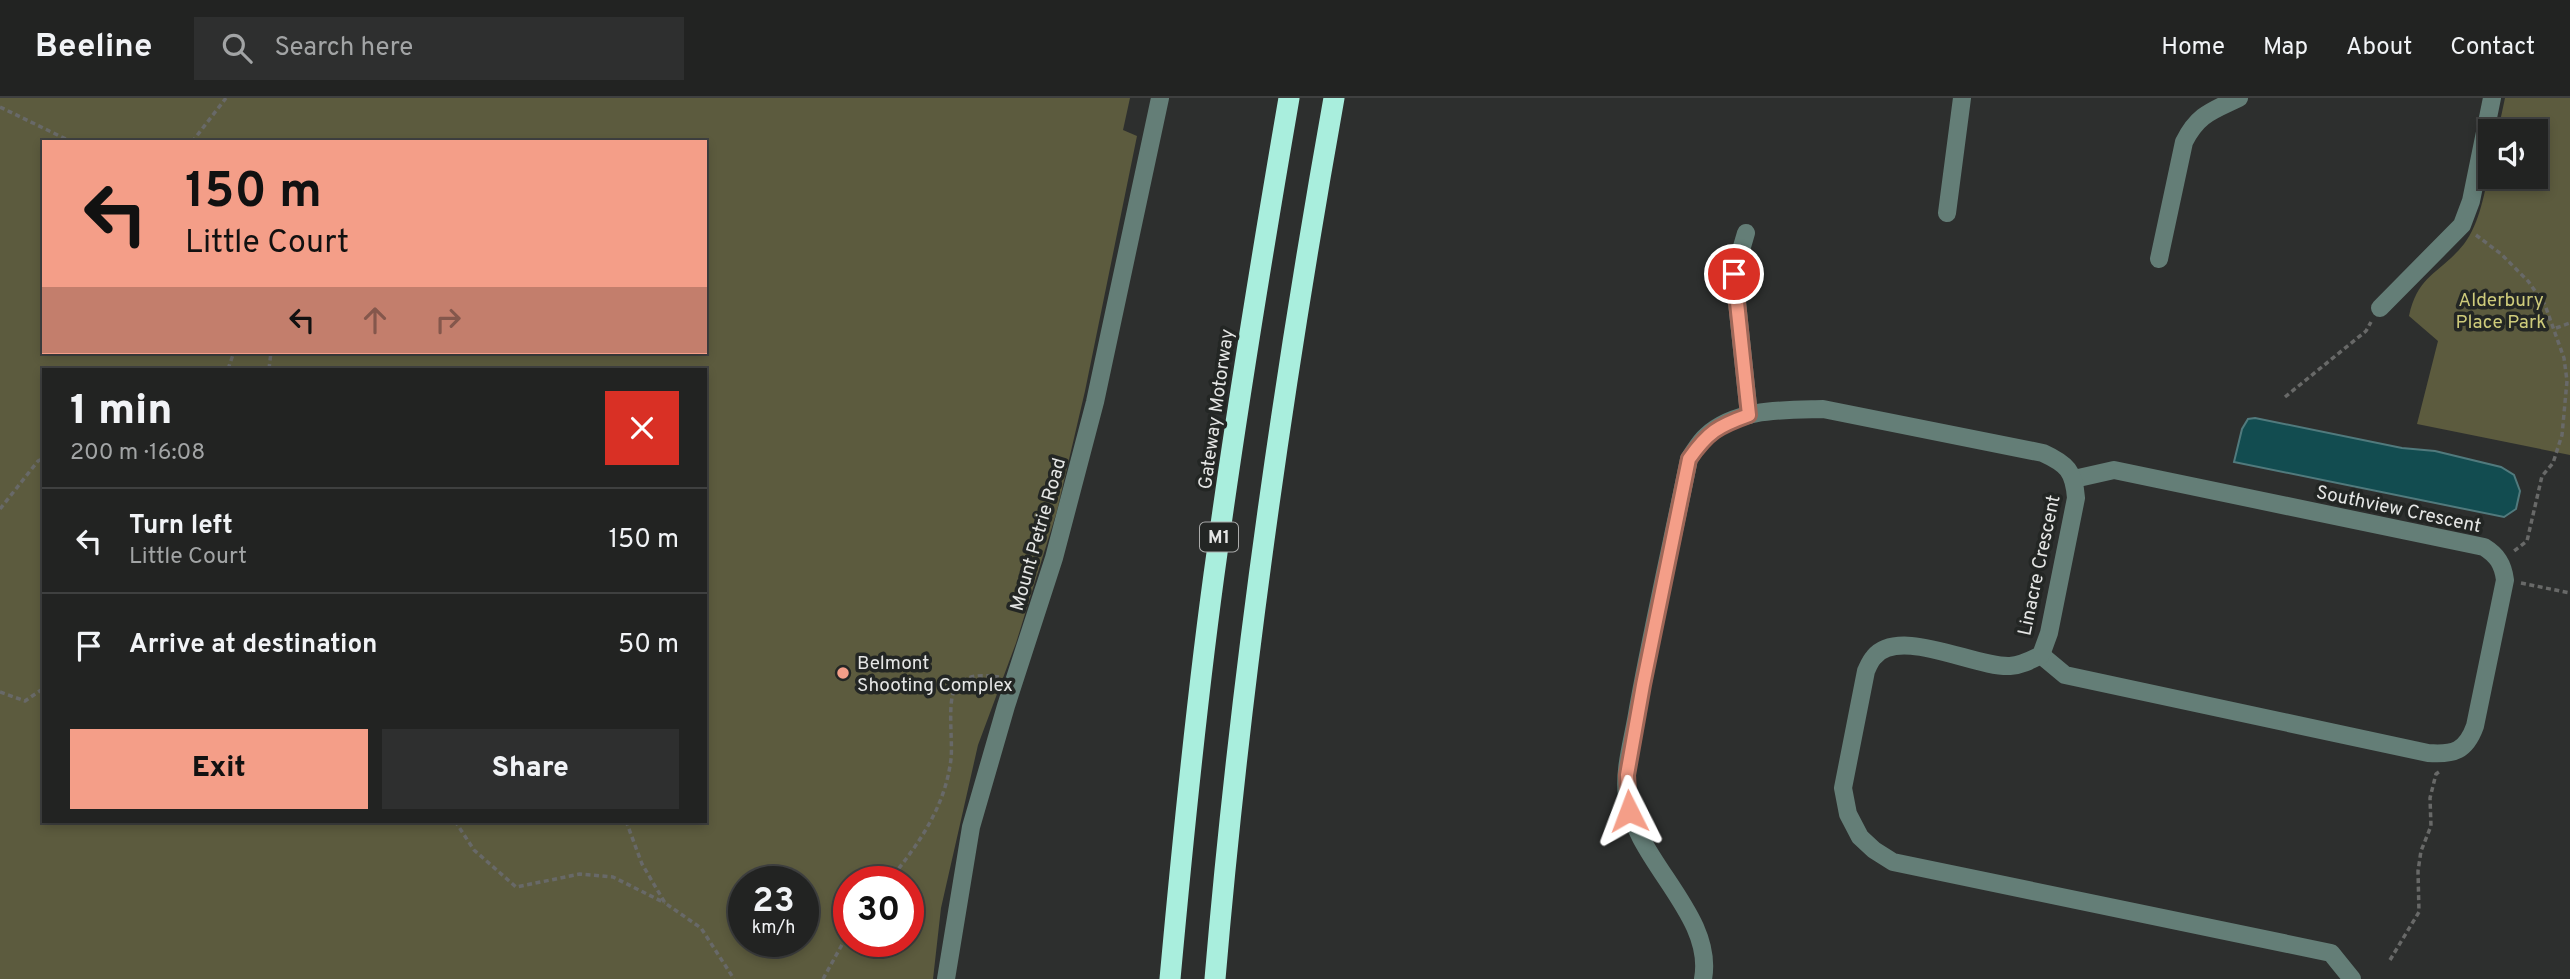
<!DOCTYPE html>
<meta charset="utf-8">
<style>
body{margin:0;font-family:Overpass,sans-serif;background:#2e2f2f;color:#f1f3f6;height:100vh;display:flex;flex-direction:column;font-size:26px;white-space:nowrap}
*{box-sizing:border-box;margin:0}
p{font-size:23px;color:#a2a4a5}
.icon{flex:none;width:38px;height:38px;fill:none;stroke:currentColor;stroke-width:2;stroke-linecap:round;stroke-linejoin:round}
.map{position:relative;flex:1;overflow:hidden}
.panel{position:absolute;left:42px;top:270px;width:665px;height:455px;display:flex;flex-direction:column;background:#222322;border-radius:0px;box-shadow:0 4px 10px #0003,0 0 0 2px #3f4040}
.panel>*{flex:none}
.guide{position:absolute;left:42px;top:42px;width:665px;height:214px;border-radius:0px;box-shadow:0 4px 10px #0003,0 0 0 2px #3f4040;background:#f49e88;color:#111;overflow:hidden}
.buttons{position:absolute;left:2478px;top:21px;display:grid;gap:14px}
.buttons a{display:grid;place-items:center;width:70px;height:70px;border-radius:0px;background:#222322;box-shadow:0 4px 10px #0003,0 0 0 2px #3f4040;font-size:35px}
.speed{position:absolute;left:728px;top:768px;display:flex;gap:14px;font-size:35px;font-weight:700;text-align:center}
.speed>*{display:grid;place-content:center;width:91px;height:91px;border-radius:50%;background:#222322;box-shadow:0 4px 10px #0003,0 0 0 2px #3f4040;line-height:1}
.speed small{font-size:18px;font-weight:400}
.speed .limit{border:10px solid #d22;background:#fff;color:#111}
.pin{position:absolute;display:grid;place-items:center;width:60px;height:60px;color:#fff;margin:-30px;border:4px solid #fff;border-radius:50%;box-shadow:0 2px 7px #0007}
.me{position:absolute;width:77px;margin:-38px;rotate:357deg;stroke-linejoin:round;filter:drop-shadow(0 0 5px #0008)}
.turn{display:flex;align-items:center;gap:24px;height:147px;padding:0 28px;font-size:32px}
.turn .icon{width:91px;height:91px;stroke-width:2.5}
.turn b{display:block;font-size:49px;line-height:60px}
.lanes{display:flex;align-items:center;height:66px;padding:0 28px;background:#0003;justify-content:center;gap:35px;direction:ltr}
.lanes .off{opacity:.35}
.round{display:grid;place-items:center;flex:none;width:74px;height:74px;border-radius:0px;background:#2e2f2f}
.headline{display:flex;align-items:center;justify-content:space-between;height:119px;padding:0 28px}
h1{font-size:42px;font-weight:800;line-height:52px}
.action{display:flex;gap:14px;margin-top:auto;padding:14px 28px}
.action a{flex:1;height:80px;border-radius:0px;background:#f49e88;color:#111;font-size:28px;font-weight:800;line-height:80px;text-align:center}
.action a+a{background:#2e2f2f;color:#f1f3f6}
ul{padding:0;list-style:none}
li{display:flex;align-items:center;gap:21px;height:105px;padding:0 28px;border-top:2px solid #3f4040}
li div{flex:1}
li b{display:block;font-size:26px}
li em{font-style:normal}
header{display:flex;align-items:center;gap:42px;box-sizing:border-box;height:98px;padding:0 35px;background:#222322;border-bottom:2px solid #3f4040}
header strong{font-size:33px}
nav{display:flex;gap:38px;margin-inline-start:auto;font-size:24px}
.search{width:490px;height:63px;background:#2e2f2f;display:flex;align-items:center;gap:18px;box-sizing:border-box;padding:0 24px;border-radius:0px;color:#a2a4a5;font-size:26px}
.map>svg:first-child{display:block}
</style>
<header>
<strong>Beeline</strong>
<div class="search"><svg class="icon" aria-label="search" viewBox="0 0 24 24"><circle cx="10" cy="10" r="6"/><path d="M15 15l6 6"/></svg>Search here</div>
<nav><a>Home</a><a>Map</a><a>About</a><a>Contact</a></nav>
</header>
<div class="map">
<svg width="2570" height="881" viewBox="0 0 2570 881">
<rect width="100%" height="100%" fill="#2d2f2e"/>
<g fill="#5c5b3e" fill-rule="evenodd">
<path d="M0,0h1130l-7,32 14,6 -52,255 -28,120 -41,132 -38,102 -37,163 -8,71h-933zM44,44h661v210h-661zM705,271v452h-661v-452zM744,784h59v60h-59zM849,784h59v60h-59z"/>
<path d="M2505,0h65v357l-153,-31 21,-83 -29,-25c9,-42 31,-42 55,-72 16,-21 21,-53 26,-78v11h46v-46h-38z"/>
</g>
<polygon fill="#124c50" stroke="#517a7d" stroke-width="2" points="2255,320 2402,350 2435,353 2501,369 2514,377 2520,393 2516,411 2504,419 2234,364 2242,331 2248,321"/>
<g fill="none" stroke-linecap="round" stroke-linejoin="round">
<g stroke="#686968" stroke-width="3.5" stroke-dasharray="5 3.5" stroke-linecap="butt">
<polyline points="0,9 72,44"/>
<polyline points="192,44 226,0"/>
<polyline points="2476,137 2501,156 2528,183 2545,207 2564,260 2567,283 2562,337 2553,365 2542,378 2527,443 2514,453"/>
<polyline points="2556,230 2570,225"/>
<polyline points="228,271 234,254"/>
<polyline points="269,271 271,254"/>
<polyline points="2285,299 2366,233 2371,224"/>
<polyline points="0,411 38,363 44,360"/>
<polyline points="2521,485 2570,495"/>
<polyline points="0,594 25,603 44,590"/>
<polyline points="455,723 474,752 516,789 580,776 613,779 665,805"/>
<polyline points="626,723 642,766 665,805 701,830 734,881"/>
<path d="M888,784c30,-37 57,-74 63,-123 2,-17 -4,-57 4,-70 11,-16 27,-14 44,-12"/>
<polyline points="2390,862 2419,814 2418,773 2421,753 2431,728 2430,700 2436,676 2439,674"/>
<polyline points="823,881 849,834"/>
</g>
<g stroke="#647e77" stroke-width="18">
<polyline points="1947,115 1962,0"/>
<polyline points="1746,135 1734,176 1749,317"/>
<path d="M2159,161l25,-117c14,-28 28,-31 55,-44"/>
<polyline points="2380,210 2462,127 2471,103 2492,0"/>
<path d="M2041,557l24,20 363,78c26,2 38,-2 47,-27l30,-146c-2,-16 -8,-25 -21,-33l-370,-77 -40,9"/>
<polyline points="946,881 971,729 1006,608 1054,460 1095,304 1160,0"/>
<path d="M1703,881c12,-64 -68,-118 -76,-182 -4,-28 7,-61 11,-89 15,-83 34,-166 51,-249 5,-7 10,-17 17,-23 30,-28 79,-26 117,-27l220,44c24,11 31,18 33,45l-27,135 -8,22c-10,5 -19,10 -31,11 -34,2 -111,-40 -136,-9 -4,4 -6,10 -8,14l-23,117 5,26 12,23 14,13 19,12 438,91 21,26"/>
</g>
<g stroke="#a9eedd" stroke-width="21">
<path d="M1170,881c13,-142 27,-285 47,-426 21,-152 46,-304 72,-455"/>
<path d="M1215,881c25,-295 67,-590 119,-881"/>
</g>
</g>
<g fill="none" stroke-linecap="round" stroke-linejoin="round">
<defs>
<path id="route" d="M1629,713l-2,-36 16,-90 46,-226c19,-27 29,-33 60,-44l-15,-141"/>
</defs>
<use href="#route" stroke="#9f6758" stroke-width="18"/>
<use href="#route" stroke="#f49e88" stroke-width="12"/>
</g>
<circle fill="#f49e88" stroke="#232624" stroke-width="2.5" cx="843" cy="575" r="7"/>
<g text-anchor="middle" stroke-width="7" stroke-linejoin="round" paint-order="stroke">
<rect fill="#232624" stroke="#abacab" stroke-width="2" x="1200" y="424.5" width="38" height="29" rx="5"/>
<g font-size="18" font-weight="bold" fill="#e5e6e5">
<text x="1219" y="445">M1</text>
</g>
<g font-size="19" fill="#cecb7b" stroke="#232624">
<text x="2501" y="208">Alderbury<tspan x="2501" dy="22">Place Park</tspan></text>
</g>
<g font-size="19" fill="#e5e6e5" stroke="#232624">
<text transform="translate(1215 311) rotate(-82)" y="7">Gateway Motorway</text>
<text transform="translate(2399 410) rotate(12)" y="7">Southview Crescent</text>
<text transform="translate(1037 436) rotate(-74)" y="7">Mount Petrie Road</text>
<text transform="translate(2038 467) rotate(-78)" y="7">Linacre Crescent</text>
</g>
<g font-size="19" fill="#e5e6e5" stroke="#232624" text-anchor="start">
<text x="857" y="571">Belmont<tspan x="857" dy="22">Shooting Complex</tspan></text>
</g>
</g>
</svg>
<div class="buttons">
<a><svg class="icon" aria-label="sound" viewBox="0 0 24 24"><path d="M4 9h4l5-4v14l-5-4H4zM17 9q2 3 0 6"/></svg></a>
</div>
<div class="speed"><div>23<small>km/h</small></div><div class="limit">30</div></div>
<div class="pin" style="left:1734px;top:176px;background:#d93025"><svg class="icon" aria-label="arrive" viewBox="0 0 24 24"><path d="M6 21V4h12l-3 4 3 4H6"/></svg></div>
<svg class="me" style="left:1629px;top:713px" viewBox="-20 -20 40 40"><path d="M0-17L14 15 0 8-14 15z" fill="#f49e88" stroke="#fff" stroke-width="4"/></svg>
<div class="guide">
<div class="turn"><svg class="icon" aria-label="left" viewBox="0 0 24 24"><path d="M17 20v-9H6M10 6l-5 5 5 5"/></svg><div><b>150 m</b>Little Court</div></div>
<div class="lanes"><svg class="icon" aria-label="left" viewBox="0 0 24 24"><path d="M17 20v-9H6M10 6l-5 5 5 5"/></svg><svg class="icon off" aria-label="ahead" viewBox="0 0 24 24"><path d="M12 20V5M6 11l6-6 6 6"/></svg><svg class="icon off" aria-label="right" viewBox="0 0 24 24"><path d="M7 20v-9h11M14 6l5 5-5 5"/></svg></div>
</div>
<section class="panel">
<div class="headline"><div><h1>1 min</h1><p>200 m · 16:08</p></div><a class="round" style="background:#d93025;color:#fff"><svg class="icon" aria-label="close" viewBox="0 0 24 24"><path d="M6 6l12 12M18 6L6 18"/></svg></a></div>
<ul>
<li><svg class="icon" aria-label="left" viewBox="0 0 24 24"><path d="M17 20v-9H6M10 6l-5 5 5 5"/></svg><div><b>Turn left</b><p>Little Court</p></div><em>150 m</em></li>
<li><svg class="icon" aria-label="arrive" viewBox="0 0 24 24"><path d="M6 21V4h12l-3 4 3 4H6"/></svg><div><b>Arrive at destination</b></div><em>50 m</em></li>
</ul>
<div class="action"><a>Exit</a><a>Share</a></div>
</section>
</div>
